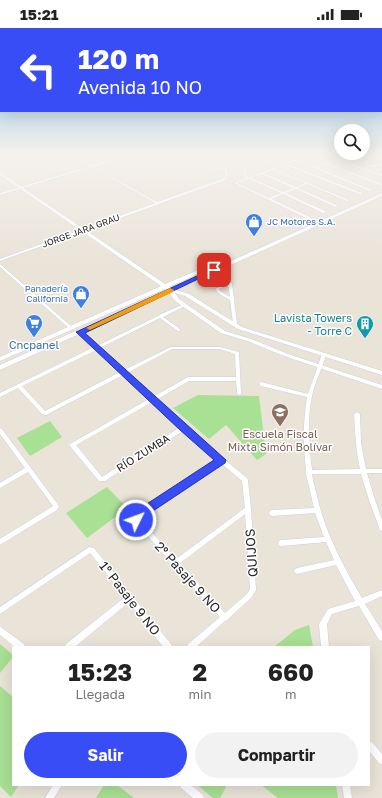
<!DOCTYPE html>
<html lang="es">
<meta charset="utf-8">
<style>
body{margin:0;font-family:"Golos Text",sans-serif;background:#f2f2f2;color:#222;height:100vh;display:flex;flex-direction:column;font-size:15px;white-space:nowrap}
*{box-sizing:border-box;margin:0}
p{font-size:13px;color:#767676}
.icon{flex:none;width:22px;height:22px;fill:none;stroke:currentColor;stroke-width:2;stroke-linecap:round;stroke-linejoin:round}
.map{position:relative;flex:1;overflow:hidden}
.sheet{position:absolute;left:12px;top:618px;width:358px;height:140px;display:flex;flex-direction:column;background:#fff;border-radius:0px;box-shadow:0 4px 16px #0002}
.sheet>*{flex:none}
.banner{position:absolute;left:0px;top:0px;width:382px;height:84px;box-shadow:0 4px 16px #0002;background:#384df5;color:#fff;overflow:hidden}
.buttons{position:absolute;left:334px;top:96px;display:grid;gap:8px}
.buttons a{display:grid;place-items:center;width:36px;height:36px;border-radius:50%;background:#fff;box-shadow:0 4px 16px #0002;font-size:20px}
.pin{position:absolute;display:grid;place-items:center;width:34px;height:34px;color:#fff;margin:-17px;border-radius:8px;box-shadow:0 2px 6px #0006}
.me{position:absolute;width:44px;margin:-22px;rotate:48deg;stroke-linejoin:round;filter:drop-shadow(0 0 3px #0008)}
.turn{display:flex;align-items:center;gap:14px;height:84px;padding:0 12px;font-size:18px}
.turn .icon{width:52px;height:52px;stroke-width:2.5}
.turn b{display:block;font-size:28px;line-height:34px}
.eta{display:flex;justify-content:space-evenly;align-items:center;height:68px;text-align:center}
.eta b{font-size:24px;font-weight:700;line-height:28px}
.primary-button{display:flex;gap:8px;margin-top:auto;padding:8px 12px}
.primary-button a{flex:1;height:46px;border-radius:24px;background:#384df5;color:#fff;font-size:16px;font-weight:700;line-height:46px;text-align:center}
.primary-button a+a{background:#f2f2f2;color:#222}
.status{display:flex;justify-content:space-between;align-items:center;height:28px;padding:0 20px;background:#fff;direction:ltr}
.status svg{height:11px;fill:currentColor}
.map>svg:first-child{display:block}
</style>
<div class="status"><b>15:21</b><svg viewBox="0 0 49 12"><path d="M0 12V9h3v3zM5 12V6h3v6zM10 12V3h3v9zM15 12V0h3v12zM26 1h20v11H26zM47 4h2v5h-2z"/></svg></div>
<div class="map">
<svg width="382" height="770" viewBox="0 0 382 770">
<rect width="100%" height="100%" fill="#e9e3d8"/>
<g fill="#a8e094">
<polygon points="198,367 259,368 266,426 257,432 226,397 209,411 173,380"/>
<polygon points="50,393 62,409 30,428 17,410"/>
<polygon points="107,459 127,480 87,510 66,485"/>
<polygon points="309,597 313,619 274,619 295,602"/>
<polygon points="0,616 13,627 13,629 0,645"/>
<polygon points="0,658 13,669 13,757 19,757 11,769 0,758"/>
<polygon points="104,757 117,757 134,770 96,770"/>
<polygon points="197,757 227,757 220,770 213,770"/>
<polygon points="261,757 336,757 338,770 278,770"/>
</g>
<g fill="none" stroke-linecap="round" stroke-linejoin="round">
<defs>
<g id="street">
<polygon points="69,126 72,126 92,137 129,126 134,126 94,139 157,174 224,150 226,148 224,140 215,143 214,142 214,141 226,138 228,148 226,152 159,176 159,177 157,177 0,233 0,231 155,175 92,139 0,167 0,165 90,138"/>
<path d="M349,126h5l13,7 3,-3 -4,-4h3l3,3 10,-2v2l-10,2 -3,3 -1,3 14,-1v2l-14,1 -2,2 16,5v2l-45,-15 -8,3 53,20v2l-55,-21 -9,3 54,22 -2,1 -74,-30 -8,3 74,29v1l-1,1 -76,-30 -10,4 74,31 -2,1 -40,-17 -9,4 39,17v2h-2l-39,-18 -10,4 39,18v2h-2l-40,-19 -11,5 44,21v2h-2l-80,-39 12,-5 -2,-2 -1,-8 28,-9 -14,-2 -1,-2 36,6 4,-2 20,8zM352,127l14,8v3l-2,2 -24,-8zM274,131l15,3 -40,15 -3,-1 -1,-7zM273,142l32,13 -9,4 -32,-14zM261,146l32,14 -10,4 -32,-14zM249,151l32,14 -12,5 -32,-15z"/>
<polygon points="0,236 72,299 72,301 70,301 0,239"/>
<path d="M230,254l2,1 2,16 1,1 -1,1 3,22 -2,3h-1l-2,-1 1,-2 -3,-23 -12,-7 -3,-4zM228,257l2,12 -10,-6 -1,-2z"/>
<path d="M184,276l2,1 -1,1 -22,11 17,12v2h-2l-18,-13 -60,30 24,22 47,-23h49l19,5v1l2,40v1l-2,1 -2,-2 -1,-12h-47l-33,19 29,27 62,51 1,2 3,29 5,81 -5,8 -23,21 -1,1 -2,1 -29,26h-9l1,-3 32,-27 -47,-52 -41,-47 1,-2 84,-56 -34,-29 -78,50h-6l-30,-36 1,-1 79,-45 -26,-24 -77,40 -4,-1 -24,-26 -18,9v-4l94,-46 -15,-14v-2h2l16,15 61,-30 1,-1zM172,321h48l15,5 1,23h-48l-35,20 -26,-24zM96,322l24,22 -75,39 -23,-25zM152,374l27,26 -77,49 -26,-32zM221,435l21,18 3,27 -69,51 -37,-41zM245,486l5,75 -3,5 -22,19 -45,-50z"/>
<path d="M322,326h4v1c-4,14 -11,27 -14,41 -5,24 -3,50 0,74l48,-1c-4,-18 -5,-36 -6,-55l3,-2 3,2 1,29 5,26h16v4h-15l8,27 7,20v11l-2,-1 -11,-30 -8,-26h-49c1,7 3,15 5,22 8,36 26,70 45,102l20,-8v6l-17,8 17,27v10l-3,-1 -20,-34 -27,8 -5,10 2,23h-8l-2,-23 9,-15 27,-8 -19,-36 -39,9 -2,-1 -1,-2 1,-2 2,-1 37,-8 -8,-18 -45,4 -2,-1 -1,-2 1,-2 2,-1 43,-3 -9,-24 -43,3 -2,-1 -1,-2 1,-2 2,-1 42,-2 -8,-34 -1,-2 1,-2c-3,-24 -3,-49 1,-73l-46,-11 -2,-2 2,-2 47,12z"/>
<polygon points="0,400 2,401 59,478 57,482 0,517 0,511 53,478 28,444 0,460 0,455 25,440 0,406"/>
<polygon points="89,519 94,520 131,566 132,567 133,569 171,616 172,619 163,619 129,574 75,619 65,619 66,616 125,569 90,525 0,586 0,579"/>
<polygon points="0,598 2,600 24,616 25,619 15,619 0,607"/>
<polygon points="369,713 372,714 382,726 382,736 379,735 369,723"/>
<polygon points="53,757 62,757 54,770 45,770"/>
<polygon points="180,757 191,757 203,767 204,770 193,770 181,760"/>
<polygon points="342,757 350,757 352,770 344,770"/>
</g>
<polygon id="secondary" points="0,144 165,256 210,237 215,238 169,259 171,260 382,165 382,168 176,262 189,266 242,299 382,343 382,347 238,301 185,268 175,265 179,271 225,303 254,312 288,326 382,357 382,361 284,328 250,314 221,305 175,273 169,265 0,342 0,337 167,262 165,261 0,333 0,329 161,258 0,147"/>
</defs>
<use href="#street" stroke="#cdcfe0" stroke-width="1"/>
<use href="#secondary" stroke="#cdcfe0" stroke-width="1"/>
<use href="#street" fill="#fff" fill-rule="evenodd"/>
<use href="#secondary" fill="#fff" fill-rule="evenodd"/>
</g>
<linearGradient id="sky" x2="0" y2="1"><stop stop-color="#76b8e9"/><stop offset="0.54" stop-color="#f5f2ed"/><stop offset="1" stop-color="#f5f2ed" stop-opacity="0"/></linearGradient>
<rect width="382" height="234" fill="url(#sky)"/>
<polygon fill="#384df5" stroke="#24329f" points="212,241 217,242 85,305 226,432 225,435 141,491 139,495 136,497 132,495 130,492 133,485 214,432 180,402 76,304"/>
<polygon fill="#f59e0b" points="170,260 174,262 173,264 92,301 90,302 86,300"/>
<defs>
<symbol id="shop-pin" viewBox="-11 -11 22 30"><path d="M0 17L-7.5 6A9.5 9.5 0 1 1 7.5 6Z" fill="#3f7fe0" stroke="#fff"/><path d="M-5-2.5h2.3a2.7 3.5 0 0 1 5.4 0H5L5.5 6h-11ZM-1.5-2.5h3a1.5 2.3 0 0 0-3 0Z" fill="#fff"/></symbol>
<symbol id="supermarket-pin" viewBox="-11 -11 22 30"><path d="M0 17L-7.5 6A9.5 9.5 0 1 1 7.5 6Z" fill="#3f7fe0" stroke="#fff"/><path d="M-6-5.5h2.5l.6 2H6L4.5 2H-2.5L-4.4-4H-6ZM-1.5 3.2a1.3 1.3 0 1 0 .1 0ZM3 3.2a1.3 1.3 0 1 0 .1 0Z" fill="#fff"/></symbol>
<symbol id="building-pin" viewBox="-11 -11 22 30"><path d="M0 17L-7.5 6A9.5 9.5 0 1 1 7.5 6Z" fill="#0f9aa8" stroke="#fff"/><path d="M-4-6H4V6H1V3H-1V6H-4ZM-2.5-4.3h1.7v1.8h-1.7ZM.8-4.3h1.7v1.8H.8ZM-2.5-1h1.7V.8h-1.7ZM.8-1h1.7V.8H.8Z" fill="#fff"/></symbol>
<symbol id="school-pin" viewBox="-11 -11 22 30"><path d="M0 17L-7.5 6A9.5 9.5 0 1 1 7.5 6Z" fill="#8d6e63" stroke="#fff"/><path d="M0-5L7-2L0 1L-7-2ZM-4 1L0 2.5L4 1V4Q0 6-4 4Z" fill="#fff"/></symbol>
</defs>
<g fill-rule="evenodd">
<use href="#shop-pin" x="244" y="184" width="20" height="27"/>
<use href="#shop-pin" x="71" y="256" width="20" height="27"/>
<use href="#supermarket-pin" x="24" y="285" width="20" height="27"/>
<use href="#building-pin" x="355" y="286" width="20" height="27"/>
<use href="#school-pin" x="270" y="374" width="20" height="27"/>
</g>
<g text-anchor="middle" stroke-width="3" stroke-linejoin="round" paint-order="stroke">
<g font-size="9" fill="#366cbe" stroke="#fff" text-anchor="start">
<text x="267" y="197">JC Motores S.A.</text>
<text x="68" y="264" text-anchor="end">Panadería<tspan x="68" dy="10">California</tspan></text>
</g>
<g font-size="9" fill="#262626" stroke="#fff">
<text transform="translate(81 203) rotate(-20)" y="3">JORGE JARA GRAU</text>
</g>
<g font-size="11" fill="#0d838f" stroke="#fff" text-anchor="end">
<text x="352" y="294">Lavista Towers<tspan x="352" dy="13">- Torre C</tspan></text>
</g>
<g font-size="11" fill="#366cbe" stroke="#fff">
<text x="34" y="321">Cncpanel</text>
</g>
<g font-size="11" fill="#785e54" stroke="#fff">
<text x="280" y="410">Escuela Fiscal<tspan x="280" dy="13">Mixta Simón Bolívar</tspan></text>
</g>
<g font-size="11" fill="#262626" stroke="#fff">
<text transform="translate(143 425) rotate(-32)" y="4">RÍO ZUMBA</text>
</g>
<g font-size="13" fill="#262626" stroke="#fff">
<text transform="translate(251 525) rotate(-94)" y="5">QUIJOS</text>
<text transform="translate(188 549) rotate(48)" y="5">2º Pasaje 9 NO</text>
<text transform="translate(130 570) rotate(52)" y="5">1º Pasaje 9 NO</text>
</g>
</g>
</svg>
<div class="buttons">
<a><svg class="icon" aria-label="search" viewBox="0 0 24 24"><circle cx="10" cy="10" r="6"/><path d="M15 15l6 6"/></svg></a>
</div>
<div class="pin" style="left:214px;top:242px;background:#d93025"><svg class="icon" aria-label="arrive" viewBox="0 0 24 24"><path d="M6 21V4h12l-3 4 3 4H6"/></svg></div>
<svg class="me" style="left:136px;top:492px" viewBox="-20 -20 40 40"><circle r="17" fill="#384df5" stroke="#fff" stroke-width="3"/><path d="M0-11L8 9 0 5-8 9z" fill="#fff"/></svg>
<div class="banner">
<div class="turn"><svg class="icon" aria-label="left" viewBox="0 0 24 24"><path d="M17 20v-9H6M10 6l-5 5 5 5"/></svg><div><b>120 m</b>Avenida 10 NO</div></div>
</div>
<section class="sheet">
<div class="eta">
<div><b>15:23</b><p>Llegada</p></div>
<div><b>2</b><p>min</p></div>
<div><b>660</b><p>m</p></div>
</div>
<div class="primary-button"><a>Salir</a><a>Compartir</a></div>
</section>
</div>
